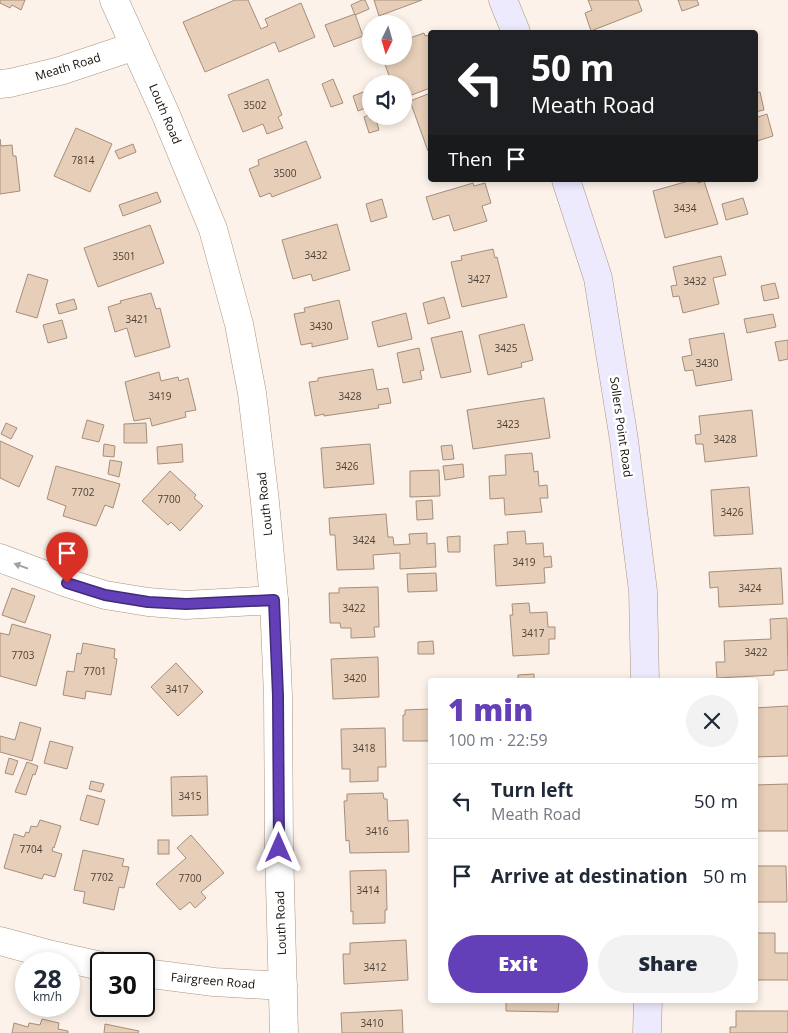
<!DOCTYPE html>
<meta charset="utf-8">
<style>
body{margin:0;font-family:"Open Sans",sans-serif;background:#f2f2f3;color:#1f2937;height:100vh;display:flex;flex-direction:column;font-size:19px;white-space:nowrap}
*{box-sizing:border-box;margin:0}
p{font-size:16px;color:#747a83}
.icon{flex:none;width:28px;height:28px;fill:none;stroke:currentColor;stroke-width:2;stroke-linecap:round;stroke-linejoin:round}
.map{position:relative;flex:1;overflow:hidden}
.details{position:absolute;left:428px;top:678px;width:330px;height:325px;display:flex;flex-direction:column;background:#fff;border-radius:5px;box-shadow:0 2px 8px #0003}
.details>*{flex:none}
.top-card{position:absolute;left:428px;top:30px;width:330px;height:152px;border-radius:5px;box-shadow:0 2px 8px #0003;background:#202124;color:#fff;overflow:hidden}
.needle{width:32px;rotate:185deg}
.controls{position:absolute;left:362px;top:15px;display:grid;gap:10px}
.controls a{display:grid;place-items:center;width:50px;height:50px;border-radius:50%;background:#fff;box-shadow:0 2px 8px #0003;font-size:25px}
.speed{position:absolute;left:15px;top:952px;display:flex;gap:10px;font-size:25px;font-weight:700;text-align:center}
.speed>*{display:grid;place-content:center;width:65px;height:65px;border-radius:50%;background:#fff;box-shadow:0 2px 8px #0003;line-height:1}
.speed small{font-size:12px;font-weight:400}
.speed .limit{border:2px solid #111;border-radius:8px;background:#fff;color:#111}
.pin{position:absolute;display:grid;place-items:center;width:42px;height:42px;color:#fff;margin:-51px -21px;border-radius:50% 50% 50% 0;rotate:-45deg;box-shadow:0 0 5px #0007}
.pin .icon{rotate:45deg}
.me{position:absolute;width:55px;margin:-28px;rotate:0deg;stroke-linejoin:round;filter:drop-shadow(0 0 4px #0008)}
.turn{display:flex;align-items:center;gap:18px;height:105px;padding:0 20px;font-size:22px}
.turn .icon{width:65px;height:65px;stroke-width:2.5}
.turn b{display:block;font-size:35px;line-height:42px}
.then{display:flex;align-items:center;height:48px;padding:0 20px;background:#0003;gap:10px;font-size:19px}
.round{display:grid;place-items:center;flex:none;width:52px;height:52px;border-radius:26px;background:#f2f2f3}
.headline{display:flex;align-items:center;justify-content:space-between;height:85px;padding:0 20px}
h1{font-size:30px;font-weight:800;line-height:38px;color:#6440b8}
.cta{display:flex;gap:10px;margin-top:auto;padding:10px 20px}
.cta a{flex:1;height:58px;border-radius:30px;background:#6440b8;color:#fff;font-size:20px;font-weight:800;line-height:58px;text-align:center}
.cta a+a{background:#f2f2f3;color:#1f2937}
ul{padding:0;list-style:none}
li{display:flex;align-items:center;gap:15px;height:75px;padding:0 20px;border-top:1px solid #e0e1e3}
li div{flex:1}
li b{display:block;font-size:19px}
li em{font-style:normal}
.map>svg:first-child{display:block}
</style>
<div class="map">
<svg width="788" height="1033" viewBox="0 0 788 1033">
<rect width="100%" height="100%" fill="#fcf2e9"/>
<g fill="#e6ceb8" stroke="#a58e7a">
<polygon points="0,0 25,0 21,10 12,5 10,8 0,3"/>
<polygon points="235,0 248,0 261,29 268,26 265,19 301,3 315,37 279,52 275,42 205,72 183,22"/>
<polygon points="362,0 365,0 369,9 355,15 351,5"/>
<polygon points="374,0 422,0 379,16"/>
<polygon points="588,0 638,0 642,11 591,31 585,13 592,10"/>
<polygon points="678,0 697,0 699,5 682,11"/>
<polygon points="355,14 363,36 334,47 325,25"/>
<polygon points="404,33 405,33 407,39 424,33 425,36 430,35 430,88 409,96 405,84 392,84 382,56 404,56"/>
<polygon points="268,79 282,115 278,117 283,128 267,134 263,124 243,132 228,95"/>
<polygon points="333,79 343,103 331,107 322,84"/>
<polygon points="371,89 371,106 358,111 353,96"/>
<polygon points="760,92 764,110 755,112 755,93"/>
<polygon points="428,94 430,101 430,151 428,151 410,101"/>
<polygon points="371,114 371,116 375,116 379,130 369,133 364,117"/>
<polygon points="767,114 773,136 757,141 755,135 755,118"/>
<polygon points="76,128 112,144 90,192 54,176"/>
<polygon points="0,139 1,146 12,145 13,156 16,156 20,191 0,194"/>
<polygon points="306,141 321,178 272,197 270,193 260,197 249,169 259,165 258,160"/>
<polygon points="133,144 136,152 119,159 115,151"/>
<polygon points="692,180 697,180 698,183 704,181 718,224 665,238 653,191"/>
<polygon points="473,183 474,186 485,183 491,203 482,206 487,221 454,231 449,215 433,220 426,197"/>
<polygon points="157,192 161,202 123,216 119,205"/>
<polygon points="743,198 748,214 726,220 722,204"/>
<polygon points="382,199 387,217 371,222 366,204"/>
<polygon points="337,224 350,270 313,281 311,274 293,279 282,240"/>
<polygon points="150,225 164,263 98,287 84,248"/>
<polygon points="493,249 495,258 497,257 507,297 462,307 451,262 462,260 461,256"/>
<polygon points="721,256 726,275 713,278 719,304 683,313 679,296 673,297 671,286 677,285 673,267"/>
<polygon points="28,274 48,280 37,318 16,312"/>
<polygon points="775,283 779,298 764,301 761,286"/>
<polygon points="151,293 156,309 160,308 170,347 135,357 127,328 115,332 108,307 121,303 120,301"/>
<polygon points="444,297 450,318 428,324 423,303"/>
<polygon points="74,299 77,309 59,314 56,304"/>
<polygon points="339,300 348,339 312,347 312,343 301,345 294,314 305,312 304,308"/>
<polygon points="406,313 412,339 378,347 372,322"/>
<polygon points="773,314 776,327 747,333 744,319"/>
<polygon points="62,320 67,338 48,343 43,325"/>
<polygon points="524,324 533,360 521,363 522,367 488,375 479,335"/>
<polygon points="462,331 471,372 441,378 431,338"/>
<polygon points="724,333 732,380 696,386 693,370 685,371 682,357 692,355 689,339"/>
<polygon points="788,340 788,359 779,361 775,342"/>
<polygon points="419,348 424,370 420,371 422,379 403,383 397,353"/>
<polygon points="373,369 377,390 388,388 391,403 378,405 379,408 324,416 324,414 315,416 309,382 318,381 318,378"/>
<polygon points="159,372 161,381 178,377 179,381 188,378 196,410 185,412 186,417 152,426 150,418 134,421 125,382"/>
<polygon points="544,398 550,438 473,449 467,410"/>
<polygon points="752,410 757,456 705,462 703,444 696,444 695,435 701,434 699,416"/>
<polygon points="87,420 104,425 99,442 82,438"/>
<polygon points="6,423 17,428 11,439 1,434"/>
<polygon points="146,423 147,443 124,443 124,424"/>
<polygon points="0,441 33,456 19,487 0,478"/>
<polygon points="104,444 115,446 114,457 103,456"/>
<polygon points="182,444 183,462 158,464 157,447"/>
<polygon points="370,444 374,484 324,488 321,448"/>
<polygon points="452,445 454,459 443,460 441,446"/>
<polygon points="532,453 534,472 538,471 539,486 547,485 548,498 540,498 542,512 505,515 504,498 490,499 489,476 506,475 505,455"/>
<polygon points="110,460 122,462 119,477 108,474"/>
<polygon points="463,464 464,477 445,480 443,466"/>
<polygon points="56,466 120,484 113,508 105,505 96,526 63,516 66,506 47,499"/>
<polygon points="439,470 440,496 410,497 410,471"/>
<polygon points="170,471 196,495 194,498 203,506 180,531 171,522 168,525 142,501"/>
<polygon points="749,487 753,534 714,536 711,490"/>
<polygon points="432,500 433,519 417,520 416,501"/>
<polygon points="386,514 388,537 393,537 394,545 410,544 409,534 427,533 427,544 435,543 436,567 400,569 400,553 373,555 374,569 337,570 335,535 330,535 329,518"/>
<polygon points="525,531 526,544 543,543 544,557 551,556 552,567 544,568 545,583 496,586 494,545 508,544 507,532"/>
<polygon points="460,536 460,552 448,552 447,537"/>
<polygon points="781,568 783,604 719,607 718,587 710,588 709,572"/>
<polygon points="436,573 437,591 408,592 407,574"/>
<polygon points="378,587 379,627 374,627 375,637 351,638 351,628 341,628 340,623 330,623 329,593 339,593 339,588"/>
<polygon points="12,588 35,596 25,623 2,615"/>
<polygon points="529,603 530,613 547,612 548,627 555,627 555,639 549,639 549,654 513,656 510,615 513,615 512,604"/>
<polygon points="787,618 788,670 774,671 774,675 717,678 716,662 725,662 724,641 771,639 770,619"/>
<polygon points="12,624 51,635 36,686 0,676 0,633 9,635"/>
<polygon points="433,641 434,654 418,654 418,642"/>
<polygon points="83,643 115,649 114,658 117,659 111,695 86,691 85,699 63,695 67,671 74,672 77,653 81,654"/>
<polygon points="378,657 379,697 333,699 331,659"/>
<polygon points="176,663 203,692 178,716 151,687"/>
<polygon points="534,674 534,680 518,680 518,675"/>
<polygon points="788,706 788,756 755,757 755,708"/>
<polygon points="430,709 430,741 403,741 403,715 405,715 405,710"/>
<polygon points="20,722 41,728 32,761 0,752 0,736 15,740"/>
<polygon points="385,728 386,767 378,767 378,781 350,782 350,769 342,769 341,729"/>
<polygon points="50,741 73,747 67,769 44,763"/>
<polygon points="9,758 18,761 13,775 5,773"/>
<polygon points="27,762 38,766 35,775 33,774 26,795 15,792"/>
<polygon points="207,776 208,815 172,816 171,777"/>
<polygon points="91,781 104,784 101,792 89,789"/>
<polygon points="788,784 788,831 755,831 755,785"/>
<polygon points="383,793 384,799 387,799 388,821 408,820 409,852 350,853 349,840 346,841 344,801 347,801 347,794"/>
<polygon points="87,795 105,800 98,825 80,820"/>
<polygon points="40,820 61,826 54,848 53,847 52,851 62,854 55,877 44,874 42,879 4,868 14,834 24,837 26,832 29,833 31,826 37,827"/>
<polygon points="191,835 224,873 201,892 206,898 195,908 190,902 180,910 156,884 186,858 177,848"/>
<rect x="158" y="840" width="11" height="14"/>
<polygon points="83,850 124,859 122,866 129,867 124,888 119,887 114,910 83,903 85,892 74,890"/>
<polygon points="755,866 786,866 787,902 755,902"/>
<polygon points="386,870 387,910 385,910 385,923 353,924 353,911 351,912 350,871"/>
<polygon points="755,933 775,933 775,953 788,953 788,980 755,980"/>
<polygon points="406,940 408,980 344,984 343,954 350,954 350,943"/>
<polygon points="506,1000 559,1000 558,1012 506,1011"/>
<polygon points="402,1010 403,1033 342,1033 341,1013"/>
<polygon points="736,1011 788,1011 788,1033 730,1033 730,1027 736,1027"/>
<polygon points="42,1019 59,1023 58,1029 68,1031 68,1033 12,1033 14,1023 28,1027 29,1023 40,1025"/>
<polygon points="105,1024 139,1031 138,1033 104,1033"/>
</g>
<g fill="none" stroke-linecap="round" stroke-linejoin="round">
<defs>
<g id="street">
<polyline points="114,0 166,115 213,229 239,324 252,393 265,502 274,600 278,696 279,848 284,1033"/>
<polyline points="0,84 10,83 60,71 135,46"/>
<polyline points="0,558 67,583 105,595 148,602 186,605 274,600"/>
<polyline points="0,941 52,955 101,966"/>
<polyline points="144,973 214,982 283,986"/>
</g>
<g id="secondary">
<polyline points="503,0 516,32"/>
<polyline points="566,180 598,278 624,440 643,591 645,680"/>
<polyline points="647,1033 648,1000"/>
</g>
</defs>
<use href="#street" stroke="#ab9480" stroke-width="29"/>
<use href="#secondary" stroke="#ab9480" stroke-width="29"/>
<use href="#street" stroke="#fff" stroke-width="28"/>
<use href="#secondary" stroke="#edeafe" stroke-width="28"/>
</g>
<defs><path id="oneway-solid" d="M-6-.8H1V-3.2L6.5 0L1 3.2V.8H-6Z" transform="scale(1.25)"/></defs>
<use fill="#a29f9c" href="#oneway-solid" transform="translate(21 566) rotate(-160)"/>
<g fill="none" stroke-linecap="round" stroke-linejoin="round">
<defs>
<polyline id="route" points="67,583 105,595 148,602 186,604 274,600 278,696 279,848"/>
</defs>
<use href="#route" stroke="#412a78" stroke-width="12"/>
<use href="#route" stroke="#6440b8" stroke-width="9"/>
</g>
<g text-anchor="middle" stroke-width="5" stroke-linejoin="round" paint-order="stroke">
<g font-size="10" fill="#4b3f34">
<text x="255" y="109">3502</text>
<text x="83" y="164">7814</text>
<text x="285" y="177">3500</text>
<text x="685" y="212">3434</text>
<text x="316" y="259">3432</text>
<text x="124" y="260">3501</text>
<text x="479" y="283">3427</text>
<text x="695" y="285">3432</text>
<text x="137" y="323">3421</text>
<text x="321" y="330">3430</text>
<text x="506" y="352">3425</text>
<text x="707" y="367">3430</text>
<text x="160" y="400">3419</text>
<text x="350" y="400">3428</text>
<text x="508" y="428">3423</text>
<text x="725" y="443">3428</text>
<text x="347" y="470">3426</text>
<text x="83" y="496">7702</text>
<text x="169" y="503">7700</text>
<text x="732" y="516">3426</text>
<text x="364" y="544">3424</text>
<text x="524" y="566">3419</text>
<text x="750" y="592">3424</text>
<text x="354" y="612">3422</text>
<text x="533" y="637">3417</text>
<text x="756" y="656">3422</text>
<text x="23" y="659">7703</text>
<text x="95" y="675">7701</text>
<text x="355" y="682">3420</text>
<text x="177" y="693">3417</text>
<text x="364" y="752">3418</text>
<text x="190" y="800">3415</text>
<text x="377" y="835">3416</text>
<text x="31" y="853">7704</text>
<text x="102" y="881">7702</text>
<text x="190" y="882">7700</text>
<text x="368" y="894">3414</text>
<text x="375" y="971">3412</text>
<text x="372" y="1027">3410</text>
</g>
<g font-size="12" fill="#170f08" stroke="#fff">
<text transform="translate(68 67) rotate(-17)" y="4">Meath Road</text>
<text transform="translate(165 114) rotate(67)" y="4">Louth Road</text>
<text transform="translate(621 427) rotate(82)" y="4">Sollers Point Road</text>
<text transform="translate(265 504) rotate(-96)" y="4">Louth Road</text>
<text transform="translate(281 923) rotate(-92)" y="4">Louth Road</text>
<text transform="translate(213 981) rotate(5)" y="4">Fairgreen Road</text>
</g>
</g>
</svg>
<div class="controls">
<a><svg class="needle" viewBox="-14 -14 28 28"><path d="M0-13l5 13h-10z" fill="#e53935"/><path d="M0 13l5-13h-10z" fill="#747a83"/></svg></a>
<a><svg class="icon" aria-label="sound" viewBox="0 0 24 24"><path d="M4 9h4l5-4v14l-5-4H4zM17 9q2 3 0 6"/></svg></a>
</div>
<div class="speed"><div>28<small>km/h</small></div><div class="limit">30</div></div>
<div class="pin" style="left:67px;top:583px;background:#d93025"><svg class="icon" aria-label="arrive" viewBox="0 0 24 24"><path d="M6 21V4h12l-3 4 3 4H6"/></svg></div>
<svg class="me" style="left:279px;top:848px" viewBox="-20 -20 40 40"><path d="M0-17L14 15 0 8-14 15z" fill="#6440b8" stroke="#fff" stroke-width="4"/></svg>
<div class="top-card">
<div class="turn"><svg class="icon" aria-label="left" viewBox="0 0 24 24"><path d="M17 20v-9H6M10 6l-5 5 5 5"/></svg><div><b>50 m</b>Meath Road</div></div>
<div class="then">Then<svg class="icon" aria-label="arrive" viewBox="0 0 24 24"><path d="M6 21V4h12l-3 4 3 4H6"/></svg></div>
</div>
<section class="details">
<div class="headline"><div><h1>1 min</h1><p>100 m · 22:59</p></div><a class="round"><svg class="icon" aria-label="close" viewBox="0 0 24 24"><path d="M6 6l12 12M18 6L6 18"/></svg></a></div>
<ul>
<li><svg class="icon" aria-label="left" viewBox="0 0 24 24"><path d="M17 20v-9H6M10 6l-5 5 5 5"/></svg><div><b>Turn left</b><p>Meath Road</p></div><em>50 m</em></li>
<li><svg class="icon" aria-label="arrive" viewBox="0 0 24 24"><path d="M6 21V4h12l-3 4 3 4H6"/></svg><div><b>Arrive at destination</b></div><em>50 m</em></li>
</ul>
<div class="cta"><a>Exit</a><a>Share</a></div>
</section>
</div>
